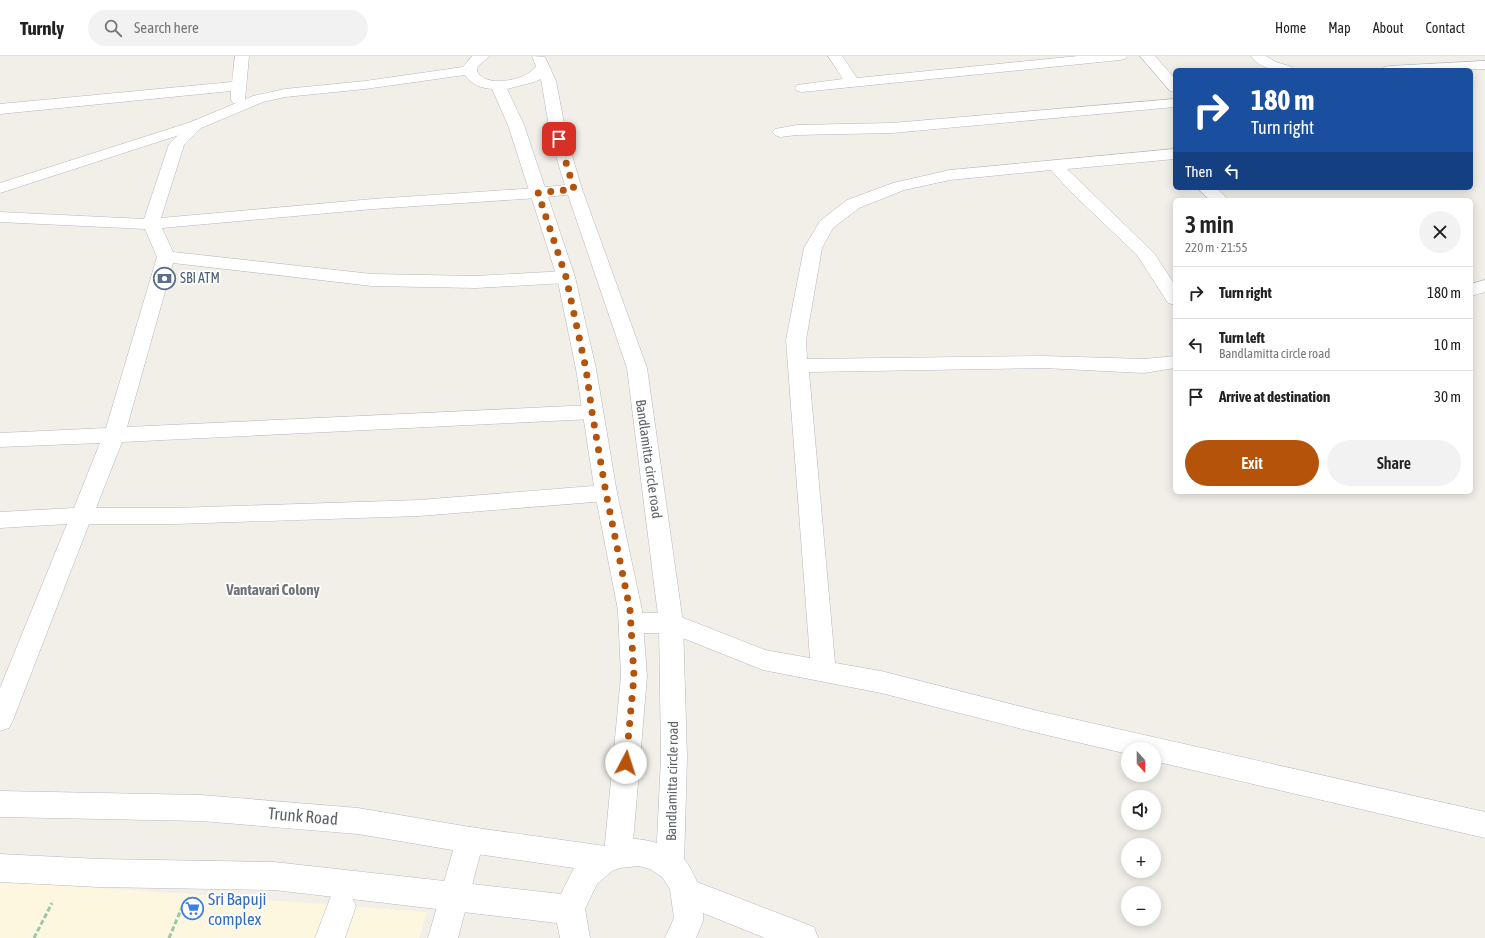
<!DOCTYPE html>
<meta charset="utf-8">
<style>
body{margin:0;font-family:"Asap Condensed",sans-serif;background:#f2f2f2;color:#222;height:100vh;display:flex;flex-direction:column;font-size:15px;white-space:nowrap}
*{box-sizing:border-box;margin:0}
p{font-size:13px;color:#767676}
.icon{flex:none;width:22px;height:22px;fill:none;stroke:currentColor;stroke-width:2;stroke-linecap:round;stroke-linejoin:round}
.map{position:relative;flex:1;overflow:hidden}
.panel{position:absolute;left:1173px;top:142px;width:300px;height:296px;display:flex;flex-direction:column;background:#fff;border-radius:6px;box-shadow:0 2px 10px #0003}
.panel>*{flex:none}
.banner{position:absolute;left:1173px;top:12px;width:300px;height:122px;border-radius:6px;box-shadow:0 2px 10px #0003;background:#1a4fa0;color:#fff;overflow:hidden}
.needle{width:26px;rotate:159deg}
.buttons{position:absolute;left:1121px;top:686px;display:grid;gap:8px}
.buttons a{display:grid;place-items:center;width:40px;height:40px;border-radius:50%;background:#fff;box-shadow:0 2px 10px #0003;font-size:20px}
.pin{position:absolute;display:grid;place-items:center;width:34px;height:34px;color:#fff;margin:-17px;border-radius:8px;box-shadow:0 2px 6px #0006}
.me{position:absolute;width:44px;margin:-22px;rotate:5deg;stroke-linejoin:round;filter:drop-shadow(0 0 3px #0008)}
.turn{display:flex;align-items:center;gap:14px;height:84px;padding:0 12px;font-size:18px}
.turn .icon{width:52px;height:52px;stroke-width:2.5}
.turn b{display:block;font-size:28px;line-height:34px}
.then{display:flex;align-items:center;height:38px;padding:0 12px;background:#0003;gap:8px;font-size:15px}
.round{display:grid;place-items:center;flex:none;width:42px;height:42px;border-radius:21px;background:#f2f2f2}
.headline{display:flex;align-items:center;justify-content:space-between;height:68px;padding:0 12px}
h1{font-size:24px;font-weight:600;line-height:30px}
.button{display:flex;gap:8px;margin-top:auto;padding:8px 12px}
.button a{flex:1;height:46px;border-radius:24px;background:#b45309;color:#fff;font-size:16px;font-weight:600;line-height:46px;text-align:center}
.button a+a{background:#f2f2f2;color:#222}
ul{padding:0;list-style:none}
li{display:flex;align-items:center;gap:12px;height:52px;padding:0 12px;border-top:1px solid #e0e0e0}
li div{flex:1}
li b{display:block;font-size:15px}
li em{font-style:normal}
header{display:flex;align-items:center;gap:24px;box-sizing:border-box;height:56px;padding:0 20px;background:#fff;border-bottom:1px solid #e0e0e0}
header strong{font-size:19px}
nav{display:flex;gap:22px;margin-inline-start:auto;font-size:14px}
.search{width:280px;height:36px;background:#f2f2f2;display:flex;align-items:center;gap:10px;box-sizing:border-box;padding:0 14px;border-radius:22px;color:#767676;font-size:15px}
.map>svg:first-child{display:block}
</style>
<header>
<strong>Turnly</strong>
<div class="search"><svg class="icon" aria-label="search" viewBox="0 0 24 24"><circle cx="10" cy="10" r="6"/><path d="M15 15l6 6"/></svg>Search here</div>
<nav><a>Home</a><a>Map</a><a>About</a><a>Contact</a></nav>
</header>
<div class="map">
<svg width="1485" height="882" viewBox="0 0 1485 882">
<rect width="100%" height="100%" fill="#f1efe8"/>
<polygon fill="#fef7e0" points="0,825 188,838 427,856 419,882 0,882"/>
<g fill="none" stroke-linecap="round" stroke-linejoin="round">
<defs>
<g id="minor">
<polygon points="235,0 249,0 245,44 243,47 238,48 233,47 231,44 231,35 0,58 0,48 232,26"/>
<polygon points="828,0 842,0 857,22 1078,0 1127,0 1125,3 1120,4 802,36 797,35 795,32 797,29 843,23"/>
<polygon points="1140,0 1155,0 1175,23 1175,36 1170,35"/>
<path d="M1251,0h15l10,6 16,5 2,3c-16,0 -32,1 -43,-14z"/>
<polygon points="1485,5 1485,13 1382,14 1384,11 1389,10"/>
<polygon points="1175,43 1175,51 892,77 797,79 780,81 775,79 772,76 775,73 797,69 892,67"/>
<polygon points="196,64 201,66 204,69 184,89 161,162 373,143 537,132 574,128 580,129 582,133 580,137 574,138 537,142 373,153 162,172 173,196 372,218 476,220 566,215 572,217 575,221 572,225 566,227 476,232 372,230 173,207 127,371 592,349 599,351 602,356 599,361 592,363 122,386 96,452 175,452 419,444 606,429 614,431 617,437 614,443 606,445 419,460 175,468 89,468 13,664 9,672 0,675 0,632 67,468 0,472 0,456 74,452 100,387 0,391 0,377 106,372 157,201 145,173 0,166 0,156 144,163 169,88 191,66"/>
<polygon points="1175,93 1175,103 1067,113 1154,197 1175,229 1175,249 1168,247 1137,199 1070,135 1051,114 950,124 904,134 859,152 833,172 822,192 806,284 807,303 1044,300 1144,303 1175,300 1175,312 1144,317 1044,312 809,316 835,607 881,615 1038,655 1485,756 1485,782 1154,705 1154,693 1128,693 1128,698 1038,677 881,637 763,614 670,577 631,577 622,574 619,567 622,560 631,557 671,557 765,594 810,602 786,284 804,192 820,165 847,144 893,127 950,114"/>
<polygon points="1197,132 1216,132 1229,144 1210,144"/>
<polygon points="1485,224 1485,236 1471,240 1471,228"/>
<polygon points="470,771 480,775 484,784 458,882 428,882 456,784 460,775"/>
<polygon points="341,836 351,840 356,850 345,882 315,882 331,840"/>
</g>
<path id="tertiary" d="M472,0h18l-12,10 -1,5c1,2 2,4 4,5 12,11 48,3 55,-10l-4,-10 13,1 11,24 11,58 15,50 65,179 36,255 4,134 -3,107 -4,10 -10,4 -10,-4 -4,-10 5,-107 -2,-134 -32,-255 -61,-179 -15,-50 -10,-60 -7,3 -27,7 17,36 51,152 21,92 21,124 25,117 5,66 -15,178 -4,10 -10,4 -10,-4 -4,-10 17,-178 -3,-66 -23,-117 -19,-124 -19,-92 -49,-152 -16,-36c-11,-1 -20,-4 -27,-14l-100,14 -80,8 -22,5 -62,26 -201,65v-10l191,-61 62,-26 32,-7 80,-8 98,-14z"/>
<path id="secondary" d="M0,735l201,4 157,13 112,19 135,19c5,-2 10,-4 14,-6 20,-4 50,3 64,18 6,7 11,16 14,24l117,45 4,11h-53l-62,-25v8l-7,17h-31l9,-20 -4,-29 -8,-12 -12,-8 -11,-3 -19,2 -8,3 -15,13 -12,25 5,29h-30l-3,-15 -283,-33 -175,-3 -99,-5v-28l99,5 175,3 287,32 13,-26 -104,-15 -112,-19 -157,-13 -201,-4z"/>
</defs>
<use href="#minor" stroke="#b5b8bc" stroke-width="1"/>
<use href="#tertiary" stroke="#b5b8bc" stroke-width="1"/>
<use href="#secondary" stroke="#b6babf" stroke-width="1"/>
<g stroke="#9cc7a9" stroke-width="3" stroke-dasharray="5 2.5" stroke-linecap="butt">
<polyline points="34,882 52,847"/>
<polyline points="169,882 183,849"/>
</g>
<use href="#minor" fill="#fff" fill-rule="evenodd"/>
<use href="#tertiary" fill="#fff" fill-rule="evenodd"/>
<use href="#secondary" fill="#fff" fill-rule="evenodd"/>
</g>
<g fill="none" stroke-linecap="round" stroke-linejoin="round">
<polyline stroke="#b45309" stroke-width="7" stroke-dasharray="0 12.6" points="559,83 574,133 538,137 566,221 586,313 592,356 606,437 630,554 634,620 626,707"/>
</g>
<defs>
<symbol id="bank-ring" viewBox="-11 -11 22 22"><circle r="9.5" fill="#fff" stroke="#5c6f8a" stroke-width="1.5"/><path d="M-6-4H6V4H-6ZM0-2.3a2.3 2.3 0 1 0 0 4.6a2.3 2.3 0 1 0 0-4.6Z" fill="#5c6f8a"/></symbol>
<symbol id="supermarket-ring" viewBox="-11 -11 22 22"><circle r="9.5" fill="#fff" stroke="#3f7fe0" stroke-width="1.5"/><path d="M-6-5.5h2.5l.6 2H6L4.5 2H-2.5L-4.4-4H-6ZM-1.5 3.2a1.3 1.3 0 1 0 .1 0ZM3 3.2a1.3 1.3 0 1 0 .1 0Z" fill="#3f7fe0"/></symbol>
</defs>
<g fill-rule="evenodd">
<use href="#bank-ring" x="152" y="210" width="25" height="25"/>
<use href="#supermarket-ring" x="180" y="840" width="25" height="25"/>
</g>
<g text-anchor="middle" stroke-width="3.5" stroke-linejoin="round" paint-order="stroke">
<g font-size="14" fill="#4e5e75" stroke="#fff" text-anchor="start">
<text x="180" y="227">SBI ATM</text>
</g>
<g font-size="14" fill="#5f6368" stroke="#fff">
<text transform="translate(649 403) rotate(82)" y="5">Bandlamitta circle road</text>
<text transform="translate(672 725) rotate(-89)" y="5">Bandlamitta circle road</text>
</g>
<g font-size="15" font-weight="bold" fill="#70757a" stroke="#fff">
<text x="273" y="539">Vantavari Colony</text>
</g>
<g font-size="17" fill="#5f6368" stroke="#fff">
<text transform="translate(303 760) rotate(5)" y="6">Trunk Road</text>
</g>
<g font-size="17" fill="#366cbe" stroke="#fff" text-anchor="start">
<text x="208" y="849">Sri Bapuji<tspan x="208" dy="20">complex</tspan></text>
</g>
</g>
</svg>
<div class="buttons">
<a><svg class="needle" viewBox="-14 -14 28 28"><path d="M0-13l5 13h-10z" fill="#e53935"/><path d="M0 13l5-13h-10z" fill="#767676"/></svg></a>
<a><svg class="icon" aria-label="sound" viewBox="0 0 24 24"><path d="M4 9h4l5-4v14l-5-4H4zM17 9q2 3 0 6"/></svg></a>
<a>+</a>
<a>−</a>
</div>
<div class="pin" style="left:559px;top:83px;background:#d93025"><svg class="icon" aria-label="arrive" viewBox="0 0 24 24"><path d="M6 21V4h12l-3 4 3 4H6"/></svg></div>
<svg class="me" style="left:626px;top:707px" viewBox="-20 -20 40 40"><circle r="19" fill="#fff"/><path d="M0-13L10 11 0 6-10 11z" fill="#b45309"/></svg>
<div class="banner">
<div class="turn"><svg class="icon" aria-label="right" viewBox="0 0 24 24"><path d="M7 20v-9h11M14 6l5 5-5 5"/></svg><div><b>180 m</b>Turn right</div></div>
<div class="then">Then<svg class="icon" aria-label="left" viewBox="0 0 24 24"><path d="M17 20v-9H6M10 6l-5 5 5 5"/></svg></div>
</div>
<section class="panel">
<div class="headline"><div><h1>3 min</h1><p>220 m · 21:55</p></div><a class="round"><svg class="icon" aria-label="close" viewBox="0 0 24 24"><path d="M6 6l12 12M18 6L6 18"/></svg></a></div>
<ul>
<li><svg class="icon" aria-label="right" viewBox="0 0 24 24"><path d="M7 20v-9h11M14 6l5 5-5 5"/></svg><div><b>Turn right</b></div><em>180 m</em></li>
<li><svg class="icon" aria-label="left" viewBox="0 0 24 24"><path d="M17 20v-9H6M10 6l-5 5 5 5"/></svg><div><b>Turn left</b><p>Bandlamitta circle road</p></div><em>10 m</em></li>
<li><svg class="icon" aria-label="arrive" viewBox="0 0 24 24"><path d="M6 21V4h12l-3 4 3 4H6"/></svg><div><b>Arrive at destination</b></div><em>30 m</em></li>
</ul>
<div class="button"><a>Exit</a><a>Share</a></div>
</section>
</div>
